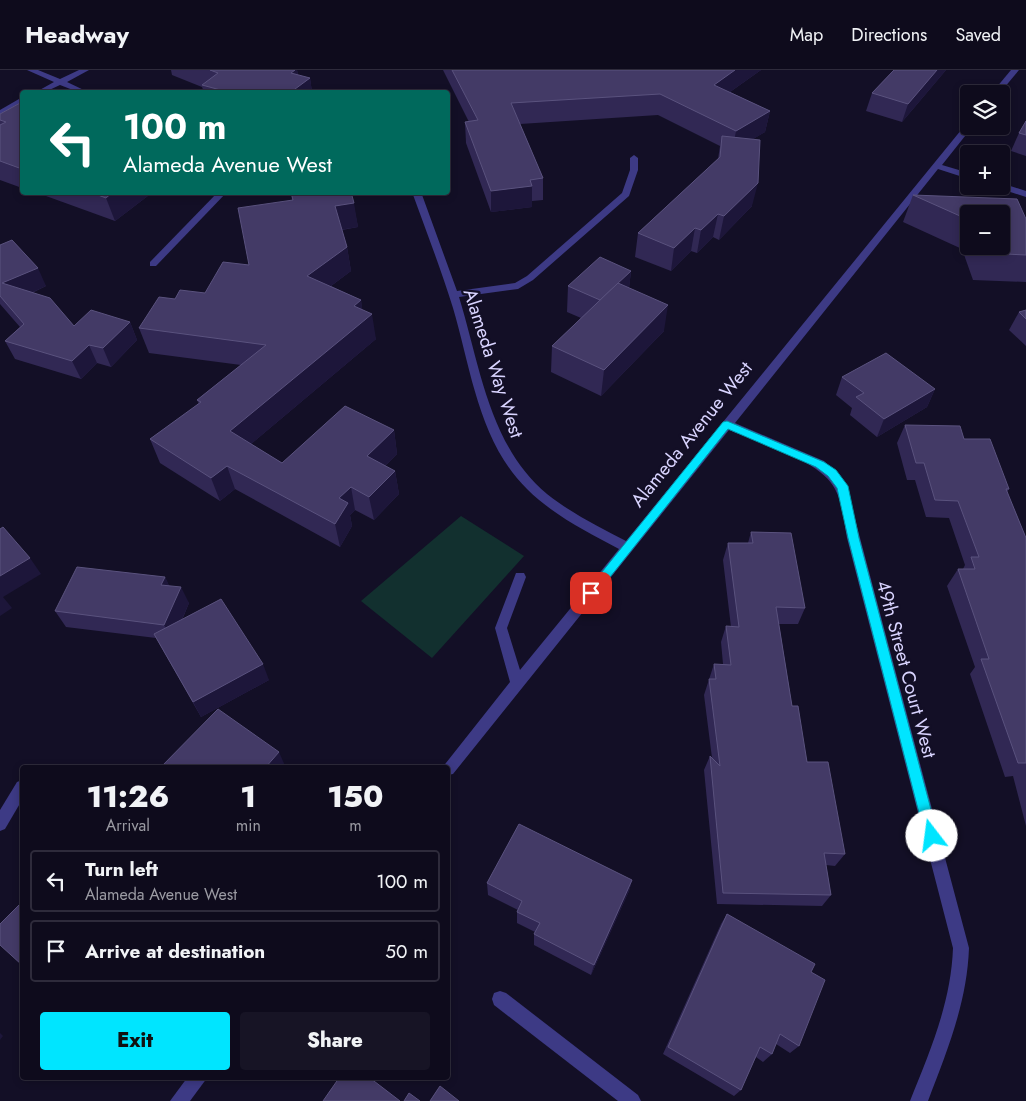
<!DOCTYPE html>
<meta charset="utf-8">
<style>
body{margin:0;font-family:Jost,sans-serif;background:#171425;color:#f1f3f6;height:100vh;display:flex;flex-direction:column;font-size:19px;white-space:nowrap}
*{box-sizing:border-box;margin:0}
p{font-size:16px;color:#9b9ba3}
.icon{flex:none;width:28px;height:28px;fill:none;stroke:currentColor;stroke-width:2;stroke-linecap:round;stroke-linejoin:round}
.map{position:relative;flex:1;overflow:hidden}
.drawer{position:absolute;left:20px;top:695px;width:430px;height:315px;display:flex;flex-direction:column;background:#0e0b1c;border-radius:5px;box-shadow:0 2px 8px #0003,0 0 0 1px #2e2b3b}
.drawer>*{flex:none}
.top-card{position:absolute;left:20px;top:20px;width:430px;height:105px;border-radius:5px;box-shadow:0 2px 8px #0003,0 0 0 1px #2e2b3b;background:#00695c;color:#fff;overflow:hidden}
.buttons{position:absolute;left:960px;top:15px;display:grid;gap:10px}
.buttons a{display:grid;place-items:center;width:50px;height:50px;border-radius:5px;background:#0e0b1c;box-shadow:0 2px 8px #0003,0 0 0 1px #2e2b3b;font-size:25px}
.pin{position:absolute;display:grid;place-items:center;width:42px;height:42px;color:#fff;margin:-21px;border-radius:10px;box-shadow:0 2px 8px #0006}
.me{position:absolute;width:55px;margin:-28px;rotate:345deg;stroke-linejoin:round;filter:drop-shadow(0 0 4px #0008)}
.turn{display:flex;align-items:center;gap:18px;height:105px;padding:0 20px;font-size:22px}
.turn .icon{width:65px;height:65px;stroke-width:2.5}
.turn b{display:block;font-size:35px;line-height:42px}
.eta{display:flex;justify-content:space-evenly;align-items:center;height:85px;text-align:center}
.eta b{font-size:30px;font-weight:800;line-height:35px}
.primary-button{display:flex;gap:10px;margin-top:auto;padding:10px 20px}
.primary-button a{flex:1;height:58px;border-radius:5px;background:#00e5ff;color:#111;font-size:20px;font-weight:800;line-height:58px;text-align:center}
.primary-button a+a{background:#171425;color:#f1f3f6}
ul{padding:0;list-style:none}
li{display:flex;align-items:center;gap:15px;height:62px;margin:0 10px 8px;padding:0 10px;border:2px solid #2e2b3b;border-radius:5px}
li div{flex:1}
li b{display:block;font-size:19px}
li em{font-style:normal}
header{display:flex;align-items:center;gap:30px;box-sizing:border-box;height:70px;padding:0 25px;background:#0e0b1c;border-bottom:1px solid #2e2b3b}
header strong{font-size:24px}
nav{display:flex;gap:28px;margin-inline-start:auto;font-size:18px}
.map>svg:first-child{display:block}
</style>
<header>
<strong>Headway</strong>
<nav><a>Map</a><a>Directions</a><a>Saved</a></nav>
</header>
<div class="map">
<svg width="1026" height="1031" viewBox="0 0 1026 1031">
<rect width="100%" height="100%" fill="#130f26"/>
<polygon fill="#12302f" points="461,446 524,486 432,588 361,531"/>
<g fill="none" stroke-linecap="round" stroke-linejoin="round">
<g fill="#3d3a85" fill-rule="evenodd">
<polygon points="27,0 38,0 60,9 79,0 89,0 67,12 88,22 78,22 60,15 45,22 36,22 54,12"/>
<polygon points="1011,0 1019,0 999,24 991,24"/>
<polygon points="19,29 22,29 22,34 0,45 0,40"/>
<path d="M966,54l7,2 -31,39 27,8v6l-31,-10 -203,254 89,38 16,16 7,12 122,459c-2,55 -22,103 -41,153h-18c20,-50 41,-98 43,-153l-106,-410c-3,-16 -4,-34 -12,-49 -13,-28 -77,-47 -106,-59l-276,344 -5,1v-7h-6l68,-86 -15,-54 21,-55h8l2,4 -19,51 13,42 99,-121c-32,-17 -66,-34 -92,-60 -48,-47 -56,-120 -74,-181 -12,-39 -27,-77 -41,-116h9l36,99 58,-8 12,-7 95,-83 8,-23v-12l4,-3 4,3v12l-9,26 -96,84 -15,9 -59,8c21,68 30,149 88,197 24,19 52,33 79,47z"/>
<polygon points="1001,113 1026,121 1026,127 998,118 997,116 1001,116"/>
<polygon points="218,122 227,122 156,196 150,196 150,192"/>
<polygon points="22,710 22,730 5,759 0,761 0,740 17,712"/>
<polygon points="500,921 506,923 638,1025 641,1031 618,1031 494,935 492,929 494,923"/>
<polygon points="187,1008 207,1008 190,1031 170,1031"/>
</g>
</g>
<g fill="#312854" fill-rule="evenodd">
<polygon points="171,0 297,0 298,5 310,8 312,22 204,22 202,17 172,5"/>
<polygon points="443,0 761,0 730,22 770,41 765,62 753,69 752,136 719,170 713,167 697,183 691,181 671,201 635,187 638,163 718,89 720,76 658,45 520,54 543,108 543,130 532,131 532,137 491,142 466,73 465,52 469,52"/>
<polygon points="894,0 946,0 902,52 866,41 872,23"/>
<polygon points="22,32 22,118 0,110 0,44"/>
<polygon points="1026,51 1026,86 1011,81 1019,63"/>
<polygon points="35,122 153,122 115,151"/>
<polygon points="291,122 351,122 358,157 342,160 347,177 351,201 331,216 361,230 362,240 376,269 251,374 282,393 394,360 397,384 385,396 395,401 399,424 374,450 355,440 350,445 352,456 340,477 235,419 220,431 160,393 150,369 199,334 197,330 241,295 149,283 139,258 175,229 205,223 249,195 292,130"/>
<path d="M913,125l113,24v63l-53,-2 -11,-31 -59,-27zM969,144l32,32h-32z"/>
<polygon points="0,175 46,216 32,223 74,256 130,252 137,270 111,297 97,293 81,309 15,289 5,271 20,257 0,234"/>
<polygon points="631,201 629,218 664,261 601,326 551,302 552,276 581,248 567,242 568,216"/>
<polygon points="1026,240 1026,276 1009,260 1019,242"/>
<polygon points="842,307 935,319 927,337 877,367 850,345 852,338 836,325"/>
<polygon points="905,355 964,369 1009,419 1007,422 1026,468 1026,756 1013,706 1005,707 970,604 975,597 947,516 958,499 963,499 965,495 949,448 926,447 915,410 907,410 897,373"/>
<polygon points="751,462 805,538 798,554 779,554 792,636 807,692 845,784 835,796 826,795 831,825 822,836 717,834 704,700 710,686 712,688 704,625 714,594 723,594 721,572 726,556 731,557 723,490 728,473 748,473"/>
<polygon points="165,507 169,516 189,533 182,550 269,610 201,647 156,568 66,557 55,541"/>
<polygon points="632,810 629,821 591,905 534,875 534,864 535,862 517,853 517,842 518,840 488,825 487,813"/>
<polygon points="727,844 811,902 799,976 790,983 776,974 772,984 763,992 756,987 741,1020 734,1026 663,984 721,854"/>
</g>
<g fill="#1d163a">
<polygon points="295,0 297,0 300,15 310,8 312,22 291,22 291,3"/>
<polygon points="735,0 761,0 710,36 714,15"/>
<polygon points="937,0 946,0 902,52 908,34"/>
<polygon points="770,41 765,62 732,82 736,61"/>
<polygon points="758,113 752,136 719,170 724,146"/>
<polygon points="532,116 532,137 491,142 491,121"/>
<polygon points="113,122 153,122 115,151 106,128"/>
<polygon points="354,133 358,157 339,160 335,136"/>
<polygon points="718,144 713,167 697,183 701,160"/>
<polygon points="695,158 691,181 671,201 674,178"/>
<polygon points="347,177 351,201 312,230 307,206"/>
<polygon points="38,198 46,216 11,232 2,213"/>
<polygon points="631,201 628,227 600,230"/>
<polygon points="361,230 364,251 372,244 376,269 238,385 230,361 354,236"/>
<polygon points="668,235 664,261 601,326 604,300"/>
<polygon points="130,252 137,270 111,297 103,278"/>
<polygon points="89,275 97,293 81,309 72,291"/>
<polygon points="935,319 927,337 877,367 884,349"/>
<polygon points="394,360 397,384 371,409 367,386"/>
<polygon points="227,396 235,419 220,431 211,408"/>
<polygon points="395,401 399,424 374,450 369,427"/>
<polygon points="351,417 355,440 350,445 352,456 340,477 335,454 339,428"/>
<polygon points="30,488 41,504 3,527 12,538 0,546 0,506"/>
<polygon points="165,507 173,523 161,515"/>
<polygon points="181,517 189,533 173,570 164,555"/>
<polygon points="263,594 269,610 201,647 193,632"/>
<polygon points="279,682 286,698 265,698"/>
<polygon points="632,810 629,821 591,905 594,895"/>
<polygon points="0,963 3,966 0,970"/>
</g>
<g fill="#433a66" stroke="#5a527e">
<polygon points="210,0 295,0 291,3 310,8 291,22 228,22 202,15 218,3"/>
<polygon points="452,0 735,0 714,15 770,41 736,61 660,24 511,33 543,108 530,110 532,116 491,121 465,52 478,50"/>
<polygon points="894,0 937,0 908,34 872,23"/>
<polygon points="22,32 22,99 0,91 0,55 6,52 0,50 0,44"/>
<polygon points="1026,51 1026,65 1019,63"/>
<polygon points="722,66 760,70 758,113 724,146 718,144 701,160 695,158 674,178 638,163 720,87"/>
<polygon points="90,122 113,122 106,128"/>
<polygon points="291,122 351,122 354,133 335,136 347,177 307,206 361,230 354,236 372,244 230,361 282,393 345,336 394,360 367,386 395,401 369,427 351,417 339,428 348,433 335,454 227,396 211,408 150,369 201,332 197,330 266,275 139,258 159,227 175,229 180,220 205,223 223,192 249,195 238,138 293,130"/>
<polygon points="913,125 1017,129 1026,149 1026,185 985,183 982,176 1001,176 1001,144 969,144 969,150"/>
<polygon points="12,170 38,198 2,213 50,228 74,256 91,240 130,252 103,278 89,275 72,291 5,271 24,254 0,226 0,175"/>
<polygon points="600,187 631,201 600,230 568,216"/>
<polygon points="618,213 668,235 604,300 552,276"/>
<polygon points="1026,240 1026,249 1019,242"/>
<polygon points="886,283 935,319 884,349 856,327 864,323 842,307"/>
<polygon points="905,355 960,356 964,369 990,369 1009,419 1006,419 1026,468 1026,693 1018,693 981,589 989,589 958,499 975,499 971,487 979,487 958,431 935,430 924,393 916,393"/>
<polygon points="3,457 30,488 0,506 0,459"/>
<polygon points="751,462 791,463 805,538 776,537 792,636 798,636 807,692 828,692 845,784 824,783 831,825 723,823 710,686 720,696 709,609 716,609 714,594 731,595 726,556 739,557 728,473 753,473"/>
<polygon points="77,497 165,507 161,515 181,517 164,555 55,541"/>
<polygon points="221,529 263,594 193,632 154,564"/>
<polygon points="218,639 279,682 265,698 160,698"/>
<polygon points="519,754 632,810 594,895 534,864 540,853 517,842 522,831 487,813"/>
<polygon points="22,832 22,895 0,875 0,854"/>
<polygon points="727,844 815,894 811,902 825,910 799,976 780,964 772,984 760,977 741,1020 668,977"/>
<polygon points="339,1008 370,1008 400,1031 323,1031"/>
<polygon points="440,1016 459,1031 430,1031"/>
<polygon points="409,1023 420,1031 404,1031"/>
</g>
<polygon fill="#00e5ff" stroke="#0095a6" points="727,351 824,392 836,400 848,416 859,468 938,766 936,771 932,773 927,771 925,766 848,468 837,418 828,406 816,397 728,359 595,526 587,526 585,523 723,352"/>
<g text-anchor="middle" stroke-width="4.5" stroke-linejoin="round" paint-order="stroke">
<g font-size="19" fill="#d9d4ff" stroke="#130f26">
<text transform="translate(494 293) rotate(72)" y="7">Alameda Way West</text>
<text transform="translate(691 364) rotate(-51)" y="7">Alameda Avenue West</text>
<text transform="translate(907 599) rotate(75)" y="7">49th Street Court West</text>
</g>
</g>
</svg>
<div class="buttons">
<a><svg class="icon" aria-label="layers" viewBox="0 0 24 24"><path d="M12 4l9 5-9 5-9-5zM3 14l9 5 9-5"/></svg></a>
<a>+</a>
<a>−</a>
</div>
<div class="pin" style="left:591px;top:523px;background:#d93025"><svg class="icon" aria-label="arrive" viewBox="0 0 24 24"><path d="M6 21V4h12l-3 4 3 4H6"/></svg></div>
<svg class="me" style="left:932px;top:766px" viewBox="-20 -20 40 40"><circle r="19" fill="#fff"/><path d="M0-13L10 11 0 6-10 11z" fill="#00e5ff"/></svg>
<div class="top-card">
<div class="turn"><svg class="icon" aria-label="left" viewBox="0 0 24 24"><path d="M17 20v-9H6M10 6l-5 5 5 5"/></svg><div><b>100 m</b>Alameda Avenue West</div></div>
</div>
<section class="drawer">
<div class="eta">
<div><b>11:26</b><p>Arrival</p></div>
<div><b>1</b><p>min</p></div>
<div><b>150</b><p>m</p></div>
</div>
<ul>
<li><svg class="icon" aria-label="left" viewBox="0 0 24 24"><path d="M17 20v-9H6M10 6l-5 5 5 5"/></svg><div><b>Turn left</b><p>Alameda Avenue West</p></div><em>100 m</em></li>
<li><svg class="icon" aria-label="arrive" viewBox="0 0 24 24"><path d="M6 21V4h12l-3 4 3 4H6"/></svg><div><b>Arrive at destination</b></div><em>50 m</em></li>
</ul>
<div class="primary-button"><a>Exit</a><a>Share</a></div>
</section>
</div>
